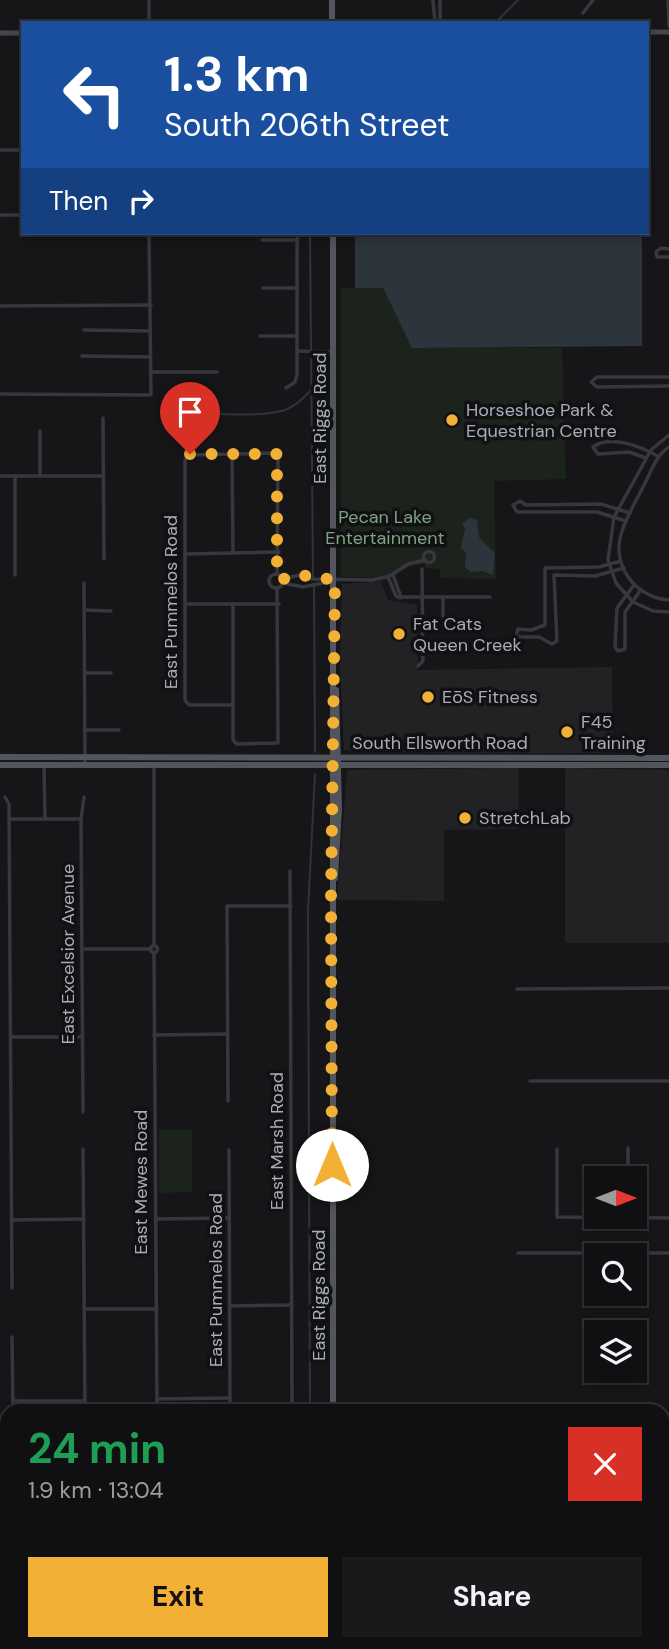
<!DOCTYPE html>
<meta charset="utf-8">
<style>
body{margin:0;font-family:"DM Sans",sans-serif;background:#19191b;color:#f1f3f6;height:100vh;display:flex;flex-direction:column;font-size:26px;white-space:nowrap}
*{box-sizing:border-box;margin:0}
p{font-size:23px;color:#9c9d9f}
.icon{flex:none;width:38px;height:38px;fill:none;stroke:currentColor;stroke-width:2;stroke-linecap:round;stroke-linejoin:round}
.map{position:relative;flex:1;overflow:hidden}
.panel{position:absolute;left:0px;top:1404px;width:670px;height:247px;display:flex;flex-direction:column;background:#101012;border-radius:21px 21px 0 0;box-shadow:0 4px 10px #0003,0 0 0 2px #303032}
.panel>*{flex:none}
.top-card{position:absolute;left:21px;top:21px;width:628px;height:214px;border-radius:0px;box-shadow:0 4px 10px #0003,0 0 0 2px #303032;background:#1a4fa0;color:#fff;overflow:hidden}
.needle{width:46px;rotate:90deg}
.controls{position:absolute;left:584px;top:1166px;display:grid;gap:14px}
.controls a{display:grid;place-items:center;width:63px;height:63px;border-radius:0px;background:#101012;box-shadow:0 4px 10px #0003,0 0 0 2px #303032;font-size:35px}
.pin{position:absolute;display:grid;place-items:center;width:60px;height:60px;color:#fff;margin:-72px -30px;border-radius:50% 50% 50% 0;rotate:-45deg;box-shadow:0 0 7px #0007}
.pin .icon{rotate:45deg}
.me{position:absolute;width:77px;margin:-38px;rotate:0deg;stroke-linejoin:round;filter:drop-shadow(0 0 5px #0008)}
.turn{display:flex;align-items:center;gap:24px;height:147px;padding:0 28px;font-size:32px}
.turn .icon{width:91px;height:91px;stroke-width:2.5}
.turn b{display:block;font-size:49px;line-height:60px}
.then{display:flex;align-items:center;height:66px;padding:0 28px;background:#0003;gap:14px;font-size:26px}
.round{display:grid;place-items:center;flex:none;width:74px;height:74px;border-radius:0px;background:#19191b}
.summary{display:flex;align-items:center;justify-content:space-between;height:119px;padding:0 28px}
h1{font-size:42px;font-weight:700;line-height:52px;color:#1e9e55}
.primary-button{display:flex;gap:14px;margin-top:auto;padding:14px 28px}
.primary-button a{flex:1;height:80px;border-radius:0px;background:#f2b134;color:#111;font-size:28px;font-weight:700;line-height:80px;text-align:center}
.primary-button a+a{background:#19191b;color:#f1f3f6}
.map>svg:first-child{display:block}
</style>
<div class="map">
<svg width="669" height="1649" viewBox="0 0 669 1649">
<rect width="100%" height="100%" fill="#161618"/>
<g fill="#222225">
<polygon points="381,581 388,600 417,605 418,670 612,667 613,753 462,754 344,750 340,665 342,584"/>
<polygon points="519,768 518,829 444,830 444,901 337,900 347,770"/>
<polygon points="565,768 669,770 669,943 565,943"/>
<polygon points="503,1643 551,1643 558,1649 496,1649"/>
</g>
<g fill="#1c231d">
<polygon points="341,288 383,288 413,348 562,348 566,479 494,481 496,579 440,578 440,569 425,568 425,564 411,566 381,581 379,577 341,577"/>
<polygon points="159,1130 192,1130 192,1192 159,1193"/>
</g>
<g fill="#2c353c">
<polygon points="355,233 642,233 642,346 412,348 383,288 355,288"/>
<polygon points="470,518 477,520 479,537 495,554 493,575 483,571 471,572 465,567 466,554 461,547 465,529 462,524"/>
</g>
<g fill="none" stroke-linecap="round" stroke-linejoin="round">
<g stroke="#2c353c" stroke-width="2">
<polyline points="495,23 518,0"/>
<polyline points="310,233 313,579"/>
<path d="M170,405c21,11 93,12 115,5 11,-4 19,-12 26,-20"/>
<polyline points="314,585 315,752"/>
<polyline points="310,1410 308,910 315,774"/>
<polyline points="250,1649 253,1643"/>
</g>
<g stroke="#37383d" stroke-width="3.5">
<polyline points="149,0 149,23"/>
<polyline points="433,0 435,23"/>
<polyline points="668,0 669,26"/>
<polyline points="583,13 593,0"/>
<polyline points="440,23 440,0"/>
<polyline points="0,150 22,150"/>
<polyline points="0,215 23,215"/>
<polyline points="262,240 298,240"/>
<polyline points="669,249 661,248 656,252 657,257 669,257"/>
<polyline points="263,288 298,288"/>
<polyline points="0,306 151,305"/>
<polyline points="84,330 150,331"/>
<polyline points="260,336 297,336"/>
<polyline points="297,351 332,352"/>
<polyline points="82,356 150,357"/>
<polyline points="150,372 217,372"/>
<polyline points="669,377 597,377 591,382 597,387 669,386"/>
<polyline points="286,388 295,382 297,375 297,233"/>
<polyline points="0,394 151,395 149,233"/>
<polyline points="103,418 104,559"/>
<polyline points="40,431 40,476"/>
<polyline points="669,435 651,450 614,517 608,560 616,583 633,602 653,611 669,612"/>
<path d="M669,447c-13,8 -19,27 -26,40 -7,14 -16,29 -21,44 -12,33 13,67 47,69"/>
<polyline points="232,453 233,553"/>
<path d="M646,458l-17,-6 -31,2 -5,-7c17,-13 50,0 66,10"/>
<polyline points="0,476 103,476"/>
<polyline points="15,476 15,575"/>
<polyline points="626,521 597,512 517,512 513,505 520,501 526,505 601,504 630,513"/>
<circle cx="429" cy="557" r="5.5"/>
<polyline points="185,554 279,552"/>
<polyline points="621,561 599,567 545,568 545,625 531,630 518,629 516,637 539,637 552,644 557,641 554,575 595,576 624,568"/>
<circle cx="276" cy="581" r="7"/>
<polyline points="393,575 401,597"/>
<polyline points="388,577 396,596 400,598"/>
<polyline points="283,579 300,575 311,579 372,580 390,576 408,564 425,560"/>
<polyline points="84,583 85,765"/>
<polyline points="283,583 303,587 333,581"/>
<polyline points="634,585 617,608 615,647 618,651 625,649 625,612 640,591"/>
<polyline points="401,597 490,597"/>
<polyline points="443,597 443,616"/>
<polyline points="185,604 279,604"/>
<polyline points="233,604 233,740 237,744 278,743 277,588"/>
<polyline points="84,610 111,611"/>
<polyline points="418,666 423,661 422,569"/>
<polyline points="85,673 111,673"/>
<polyline points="232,705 189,705 185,700 185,461 187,455 274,453 278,456 277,574"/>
<polyline points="85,730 119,730"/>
<polyline points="44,765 45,819"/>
<polyline points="154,766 154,946"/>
<polyline points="5,797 9,804 12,1288"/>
<polyline points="9,819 81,819"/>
<polyline points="290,871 292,1410"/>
<circle cx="154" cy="949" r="3.5"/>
<polyline points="82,949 151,949"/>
<polyline points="154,953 157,1410"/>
<polyline points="517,989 669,988"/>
<polyline points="154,1035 228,1034"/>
<polyline points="11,1037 82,1037"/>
<polyline points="530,1081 669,1081"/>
<polyline points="228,1101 227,906 291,906"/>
<polyline points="83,1112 81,819 84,797"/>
<polyline points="628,1148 628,1178"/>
<polyline points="83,1149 85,1410"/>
<polyline points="557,1149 557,1217 669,1218"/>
<polyline points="229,1150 230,1410"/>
<polyline points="156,1219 229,1218"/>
<polyline points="12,1220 84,1219"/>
<polyline points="518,1253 669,1253"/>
<polyline points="230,1306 292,1305"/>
<polyline points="84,1309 156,1309"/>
<polyline points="12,1337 13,1410"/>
<polyline points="157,1399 230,1398"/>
<polyline points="14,1401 85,1401"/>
<polyline points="663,1492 669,1492"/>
<polyline points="490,1649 497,1643"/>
</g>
<g stroke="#45474d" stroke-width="5">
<polyline points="648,32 669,32"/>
<polyline points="0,33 23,33"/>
</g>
<g stroke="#53555c" stroke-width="6">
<polyline points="332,0 332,23"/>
<polyline points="333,233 333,1410"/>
<polyline points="0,757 669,758"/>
<polyline points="0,765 669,765"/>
<polyline points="335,878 339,808 336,690"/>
<polyline points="335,1643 335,1649"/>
</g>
</g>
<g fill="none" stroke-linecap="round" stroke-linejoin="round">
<polyline stroke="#f2b134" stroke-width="12" stroke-dasharray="0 21.6" points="190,454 277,454 277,574 283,579 300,575 335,580 331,897 332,1165"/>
</g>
<g fill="#f2b134" stroke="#111113" stroke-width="2.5">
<circle cx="452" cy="420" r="7"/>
<circle cx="399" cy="634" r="7"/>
<circle cx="428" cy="697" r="7"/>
<circle cx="567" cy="732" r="7"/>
<circle cx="465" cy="818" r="7"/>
</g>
<g text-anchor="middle" stroke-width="7" stroke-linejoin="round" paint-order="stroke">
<g font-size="18" fill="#a8adb8" stroke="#111113" text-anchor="start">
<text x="466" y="416">Horseshoe Park &amp;<tspan x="466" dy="21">Equestrian Centre</tspan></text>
<text x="413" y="630">Fat Cats<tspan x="413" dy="21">Queen Creek</tspan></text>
<text x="442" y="703">EōS Fitness</text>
<text x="581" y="728">F45<tspan x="581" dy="21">Training</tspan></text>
<text x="479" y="824">StretchLab</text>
</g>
<g font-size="18" fill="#a8adb8" stroke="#111113">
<text transform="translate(320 418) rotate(-90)" y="6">East Riggs Road</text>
<text transform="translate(171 602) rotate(-90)" y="6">East Pummelos Road</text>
<text x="440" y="749">South Ellsworth Road</text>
<text transform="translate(68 954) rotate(-90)" y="6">East Excelsior Avenue</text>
<text transform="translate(277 1141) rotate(-90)" y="6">East Marsh Road</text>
<text transform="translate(141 1182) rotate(-90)" y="6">East Mewes Road</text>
<text transform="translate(216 1280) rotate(-90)" y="6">East Pummelos Road</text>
<text transform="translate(319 1295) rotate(-90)" y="6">East Riggs Road</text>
</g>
<g font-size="18" fill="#7fa381" stroke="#111113">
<text x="385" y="523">Pecan Lake<tspan x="385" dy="21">Entertainment</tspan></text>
</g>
</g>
</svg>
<div class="controls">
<a><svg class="needle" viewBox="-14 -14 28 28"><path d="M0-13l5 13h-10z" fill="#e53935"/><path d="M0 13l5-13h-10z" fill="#9c9d9f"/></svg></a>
<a><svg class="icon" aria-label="search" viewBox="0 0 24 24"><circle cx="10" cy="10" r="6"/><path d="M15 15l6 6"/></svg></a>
<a><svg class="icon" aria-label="layers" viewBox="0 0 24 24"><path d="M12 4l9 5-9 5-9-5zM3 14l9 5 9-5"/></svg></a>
</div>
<div class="pin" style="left:190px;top:454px;background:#d93025"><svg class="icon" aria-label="arrive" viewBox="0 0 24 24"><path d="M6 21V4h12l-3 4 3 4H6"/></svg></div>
<svg class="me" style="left:332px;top:1165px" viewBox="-20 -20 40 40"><circle r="19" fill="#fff"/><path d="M0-13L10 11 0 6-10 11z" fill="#f2b134"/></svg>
<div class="top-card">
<div class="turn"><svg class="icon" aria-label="left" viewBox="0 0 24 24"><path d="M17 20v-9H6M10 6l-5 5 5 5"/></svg><div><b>1.3 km</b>South 206th Street</div></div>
<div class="then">Then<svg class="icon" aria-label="right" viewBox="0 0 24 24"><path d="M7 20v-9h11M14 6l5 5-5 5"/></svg></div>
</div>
<section class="panel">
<div class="summary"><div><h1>24 min</h1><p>1.9 km · 13:04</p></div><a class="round" style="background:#d93025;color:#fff"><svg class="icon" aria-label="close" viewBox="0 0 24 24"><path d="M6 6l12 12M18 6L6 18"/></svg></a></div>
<div class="primary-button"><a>Exit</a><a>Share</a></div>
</section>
</div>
